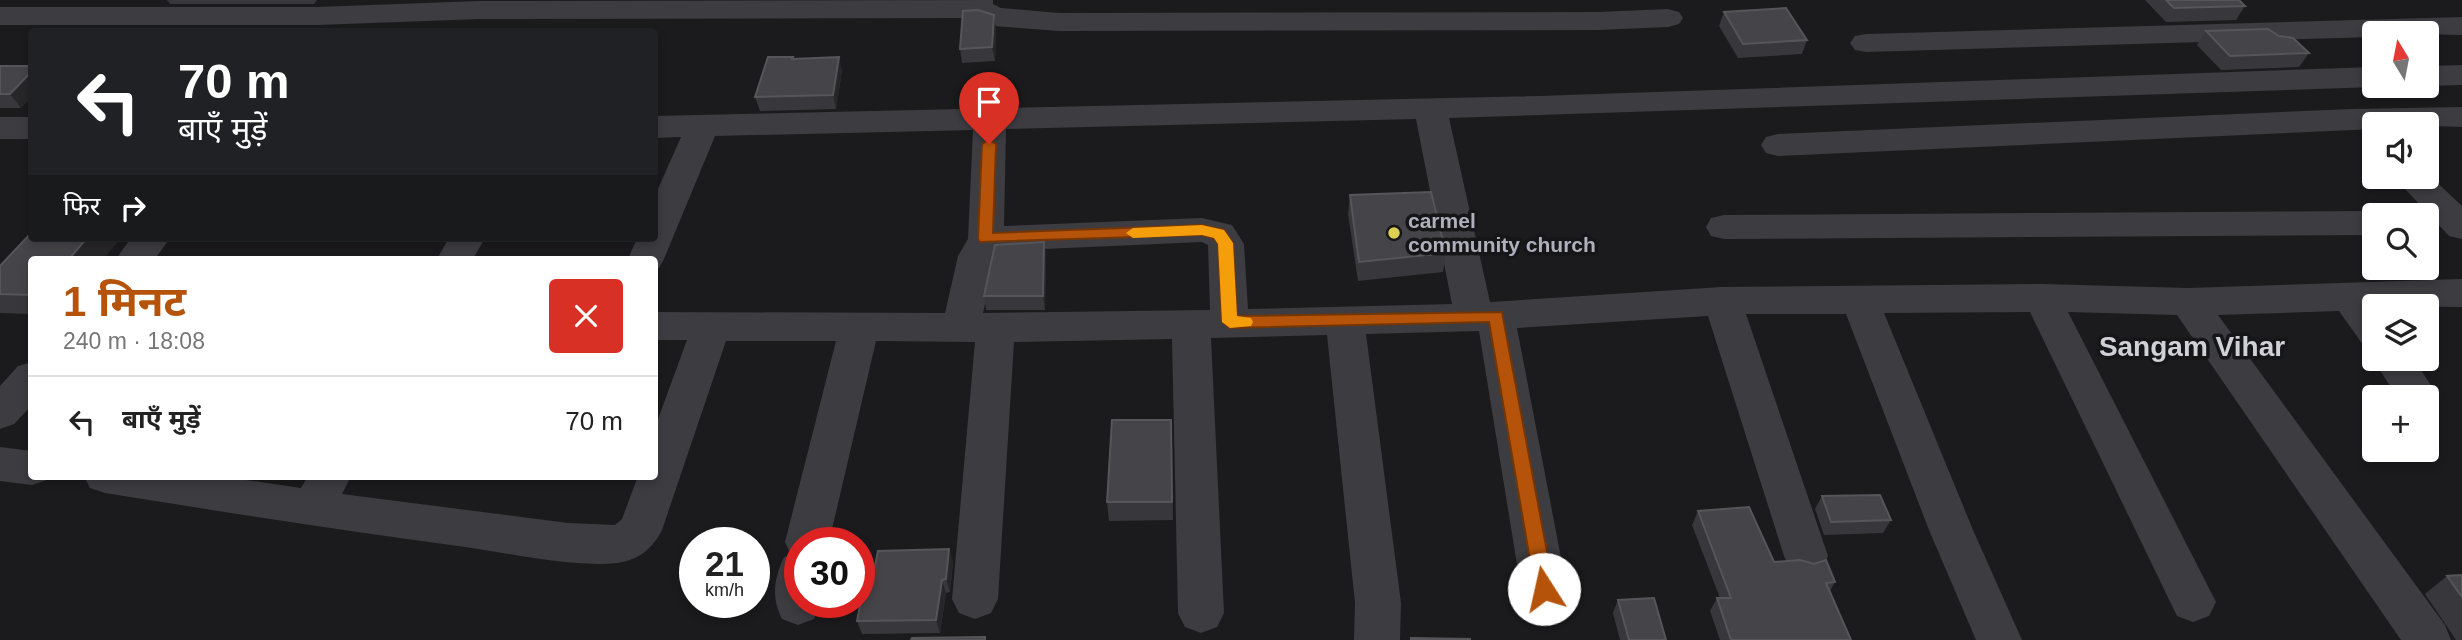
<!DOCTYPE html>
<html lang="hi">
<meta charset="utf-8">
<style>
body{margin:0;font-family:Helvetica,"Noto Sans Devanagari",sans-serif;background:#f2f2f2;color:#222;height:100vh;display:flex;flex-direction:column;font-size:26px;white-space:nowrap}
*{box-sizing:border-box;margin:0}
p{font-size:23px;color:#767676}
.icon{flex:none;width:38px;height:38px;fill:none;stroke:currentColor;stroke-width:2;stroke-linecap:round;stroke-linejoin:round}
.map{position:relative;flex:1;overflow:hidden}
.sheet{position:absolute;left:28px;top:256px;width:630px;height:224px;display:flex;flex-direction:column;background:#fff;border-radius:7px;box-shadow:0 4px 10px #0003}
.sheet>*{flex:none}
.top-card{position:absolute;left:28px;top:28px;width:630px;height:214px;border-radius:7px;box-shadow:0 4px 10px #0003;background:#202124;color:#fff;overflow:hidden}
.needle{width:46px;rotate:350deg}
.fabs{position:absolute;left:2362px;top:21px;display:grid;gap:14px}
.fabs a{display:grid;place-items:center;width:77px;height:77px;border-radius:7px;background:#fff;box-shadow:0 4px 10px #0003;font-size:35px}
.speed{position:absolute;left:679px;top:527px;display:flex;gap:14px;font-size:35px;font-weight:700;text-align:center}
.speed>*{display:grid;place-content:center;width:91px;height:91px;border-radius:50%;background:#fff;box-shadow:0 4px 10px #0003;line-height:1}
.speed small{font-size:18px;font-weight:400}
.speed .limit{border:10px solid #d22;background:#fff;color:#111}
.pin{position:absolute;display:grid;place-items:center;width:60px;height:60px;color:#fff;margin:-72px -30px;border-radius:50% 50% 50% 0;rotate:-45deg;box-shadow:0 0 7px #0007}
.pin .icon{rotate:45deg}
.me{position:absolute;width:77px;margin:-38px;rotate:350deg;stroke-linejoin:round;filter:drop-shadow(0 0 5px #0008)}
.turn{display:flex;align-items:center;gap:24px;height:147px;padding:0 35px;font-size:32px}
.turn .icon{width:91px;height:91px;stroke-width:2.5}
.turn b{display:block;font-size:49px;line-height:60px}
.then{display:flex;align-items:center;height:66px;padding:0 35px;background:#0003;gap:14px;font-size:26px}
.round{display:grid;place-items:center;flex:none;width:74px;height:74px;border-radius:7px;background:#f2f2f2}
.overview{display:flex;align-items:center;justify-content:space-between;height:119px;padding:0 35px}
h1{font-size:42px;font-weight:700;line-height:52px;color:#b45309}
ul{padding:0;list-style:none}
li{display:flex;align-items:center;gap:21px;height:91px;padding:0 35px;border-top:2px solid #e0e0e0}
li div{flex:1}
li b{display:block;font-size:26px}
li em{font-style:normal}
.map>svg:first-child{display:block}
</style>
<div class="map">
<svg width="2462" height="640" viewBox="0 0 2462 640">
<rect width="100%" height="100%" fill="#1b1b1d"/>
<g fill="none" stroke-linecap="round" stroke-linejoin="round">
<g fill="#3d3c41" fill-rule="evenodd">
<polygon points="993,0 993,4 1001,8 1059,13 1598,12 1668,9 1679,12 1683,18 1679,24 1668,27 1598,30 1059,31 994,26 972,18 479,19 318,25 0,25 0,7 318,7 479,1"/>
<polygon points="2462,17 2462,35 2375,33 2375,37 1866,52 1855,50 1850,43 1855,36 1866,34"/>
<polygon points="2462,65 2462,85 2427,86 2427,66"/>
<path d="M2375,67v19h4l-4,1 -926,31 41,184 232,-15 320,-3 146,4 274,-9v28l-87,-1v40l-14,-4 -22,-31 -121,4 227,310 6,15h-50l-224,-325 -109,-3 148,290 -7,14 -16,6 -16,-6 -147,-304 -146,1 89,217 49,110h-46l-47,-110 -83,-216h-100l82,242 -6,13 -16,6 -16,-6 -6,-13 -76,-240 -191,12 50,261 -7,14 -16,6 -16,-6 -7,-14 -42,-258 -113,3 35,269 -1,37h-46l1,-37 -28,-268 -116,3 13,275 -7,14 -16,6 -16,-6 -7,-14 -6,-274 -158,3 -16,257 -7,14 -16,6 -16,-6 -7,-14 23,-257 -99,-1 -47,201h-29v60h21l-7,17 -16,6 -16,-6c-11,-22 -8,-40 2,-62l7,-2 -6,-13 51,-201h-110l-64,189c-9,18 -23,30 -45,33 -46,5 -112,-11 -159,-17 -118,-16 -235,-34 -353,-53l-15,-5 -6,-12h135l82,12 7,-12h43l-9,18 226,29 47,2 7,-6 16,-43h16v-46l33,-90h-33v-28l291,1 13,-57 10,-17 5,-109 -258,6 -51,123 -5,9 -5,1v-10h-26l9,-21h17v-40l27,-61 -27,1v-22l885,-20zM1416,119l36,185 -204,5 -4,-65 -12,-19 -30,-7 -198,8 2,-97zM1202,242l6,3 2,65 -227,3 14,-62z"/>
<polygon points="2462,107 2462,127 2375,124 2375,129 1778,156 1766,153 1761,145 1766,137 1778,134 2352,109"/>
<rect x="0" y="117" width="32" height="22"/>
<polygon points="2427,173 2462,206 2462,239 2449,236 2394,177 2427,177"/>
<polygon points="2375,211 2388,215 2375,215 2375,235 1724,239 1711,236 1706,227 1711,218 1724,215"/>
<polygon points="131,238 170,238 155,259 116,259"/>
<polygon points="449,238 485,238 473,259 437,259"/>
<polygon points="2375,356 2375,359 2414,359 2437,395 2431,406 2427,407 2427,397 2397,397 2373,359"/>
<polygon points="32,362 32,405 14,424 0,429 0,386 18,366"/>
<polygon points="0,447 32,451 32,476 49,476 47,480 32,485 0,481"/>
</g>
</g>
<g fill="#38373b">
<polygon points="167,0 317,0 314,4 170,4"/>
<polygon points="2145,0 2239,0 2245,6 2236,20 2166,22"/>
<polygon points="1724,12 1807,40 1802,54 1738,58 1719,26"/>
<polygon points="996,29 995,61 962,63 960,49"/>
<polygon points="2206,31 2279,36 2309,53 2299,67 2221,70 2197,45"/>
<polygon points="793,59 842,70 836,109 760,111 755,97"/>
<polygon points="0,66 21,108 0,108"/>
<polygon points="1350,195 1446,253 1443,272 1358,281 1348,214"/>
<polygon points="32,238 121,238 103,259 32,259 32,314 0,313 0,294"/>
<polygon points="1044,242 1046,256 1045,310 986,310 984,296"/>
<polygon points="1172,439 1173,520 1109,521 1107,502"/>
<polygon points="1822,496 1891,520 1883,533 1824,535 1815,509"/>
<polygon points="1698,511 1774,562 1835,582 1830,591 1851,640 1720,640 1710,611 1717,598 1720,598 1692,525"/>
<polygon points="949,549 953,563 950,592 946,593 940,633 862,634 857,621 870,590"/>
<polygon points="2462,575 2462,640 2456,640 2425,594 2447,576"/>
<polygon points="1618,600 1666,640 1620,640 1613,613"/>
</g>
<g fill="#272629">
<polygon points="994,15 996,29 995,61 992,47"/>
<polygon points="839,57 842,70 836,109 833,95"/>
<polygon points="32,71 32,97 21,108 10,94"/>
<polygon points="87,238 121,238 103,259 69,259"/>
<polygon points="1044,242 1046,256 1045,310 1043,296"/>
<polygon points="949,549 953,563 950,592 946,579"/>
<polygon points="942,580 946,593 940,633 936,620"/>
</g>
<g fill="#454448" stroke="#55555a" stroke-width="2">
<polygon points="2166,0 2239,0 2245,6 2174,8"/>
<polygon points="1786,8 1807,40 1743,44 1724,12"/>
<polygon points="978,10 994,15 992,47 960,49 963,11"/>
<polygon points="2268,29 2279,36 2293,38 2309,53 2230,56 2206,31"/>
<polygon points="768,57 793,57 792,59 839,57 833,95 755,97"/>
<polygon points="0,66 32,66 32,71 10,94 0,94"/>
<polygon points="1431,192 1446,253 1359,262 1350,195"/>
<polygon points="32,232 32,238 87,238 69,259 32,259 32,295 0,294 0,266"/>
<polygon points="1044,242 1043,296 984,296 995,245"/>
<polygon points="1112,420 1171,420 1172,502 1107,502"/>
<polygon points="1880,495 1891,520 1831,522 1822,496"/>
<polygon points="1749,507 1774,562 1800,560 1814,564 1826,560 1835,582 1826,583 1851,640 1731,640 1717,598 1731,598 1698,511"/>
<polygon points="949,549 946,579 942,580 936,620 857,621 863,590 870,590 878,551"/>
<polygon points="2462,575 2462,597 2447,576"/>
<polygon points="1654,598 1666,640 1629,640 1618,600"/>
<polygon points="985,637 985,640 911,640 912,638"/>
<polygon points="1411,638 1470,639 1470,640 1411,640"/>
</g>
<polygon fill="#b45309" stroke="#753606" stroke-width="2" points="989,140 996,144 993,233 1202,225 1224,230 1233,243 1237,316 1502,312 1554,589 1551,595 1544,597 1538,595 1535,589 1489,322 1230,328 1222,322 1218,244 1214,238 1202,235 980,242 978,239 982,144"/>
<polygon fill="#f59e0b" points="1202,225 1224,230 1233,243 1237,316 1251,318 1253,322 1251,326 1230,328 1222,322 1218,244 1214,238 1202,235 1133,238 1126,233 1133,228"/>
<circle fill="#ddcf53" stroke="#161618" stroke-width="2.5" cx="1394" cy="233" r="7"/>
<g text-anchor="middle" stroke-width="7" stroke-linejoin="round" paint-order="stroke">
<g font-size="21" font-weight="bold" fill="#afb0bb" stroke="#161618" text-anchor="start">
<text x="1408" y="228">carmel<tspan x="1408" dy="24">community church</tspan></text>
</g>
<g font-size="28" font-weight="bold" fill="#d0d0d7" stroke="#161618">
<text x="2192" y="356">Sangam Vihar</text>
</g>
</g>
</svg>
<div class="fabs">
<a><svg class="needle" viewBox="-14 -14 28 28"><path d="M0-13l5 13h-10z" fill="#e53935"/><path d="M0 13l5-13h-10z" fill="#767676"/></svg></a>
<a><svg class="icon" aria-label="sound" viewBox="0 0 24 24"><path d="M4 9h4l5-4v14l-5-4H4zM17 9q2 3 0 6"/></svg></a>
<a><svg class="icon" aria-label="search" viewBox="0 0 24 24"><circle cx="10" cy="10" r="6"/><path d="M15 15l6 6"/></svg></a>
<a><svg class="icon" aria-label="layers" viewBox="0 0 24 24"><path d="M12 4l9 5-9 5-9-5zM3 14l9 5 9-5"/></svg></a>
<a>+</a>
</div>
<div class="speed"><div>21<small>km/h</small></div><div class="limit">30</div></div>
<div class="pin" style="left:989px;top:144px;background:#d93025"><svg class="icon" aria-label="arrive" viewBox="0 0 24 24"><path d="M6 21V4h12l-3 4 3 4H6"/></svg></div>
<svg class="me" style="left:1544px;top:589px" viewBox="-20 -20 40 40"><circle r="19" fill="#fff"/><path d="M0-13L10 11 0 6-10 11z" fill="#b45309"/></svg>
<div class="top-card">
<div class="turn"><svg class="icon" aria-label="left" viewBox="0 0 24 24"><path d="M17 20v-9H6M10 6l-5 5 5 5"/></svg><div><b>70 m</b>बाएँ मुड़ें</div></div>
<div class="then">फिर<svg class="icon" aria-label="right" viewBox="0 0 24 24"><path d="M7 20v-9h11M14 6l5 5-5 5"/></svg></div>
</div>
<section class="sheet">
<div class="overview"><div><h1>1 मिनट</h1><p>240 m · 18:08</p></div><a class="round" style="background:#d93025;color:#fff"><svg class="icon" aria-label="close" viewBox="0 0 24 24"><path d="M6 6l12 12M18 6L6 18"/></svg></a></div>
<ul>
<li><svg class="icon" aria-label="left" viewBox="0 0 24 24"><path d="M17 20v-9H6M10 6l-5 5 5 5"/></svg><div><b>बाएँ मुड़ें</b></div><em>70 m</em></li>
</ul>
</section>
</div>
